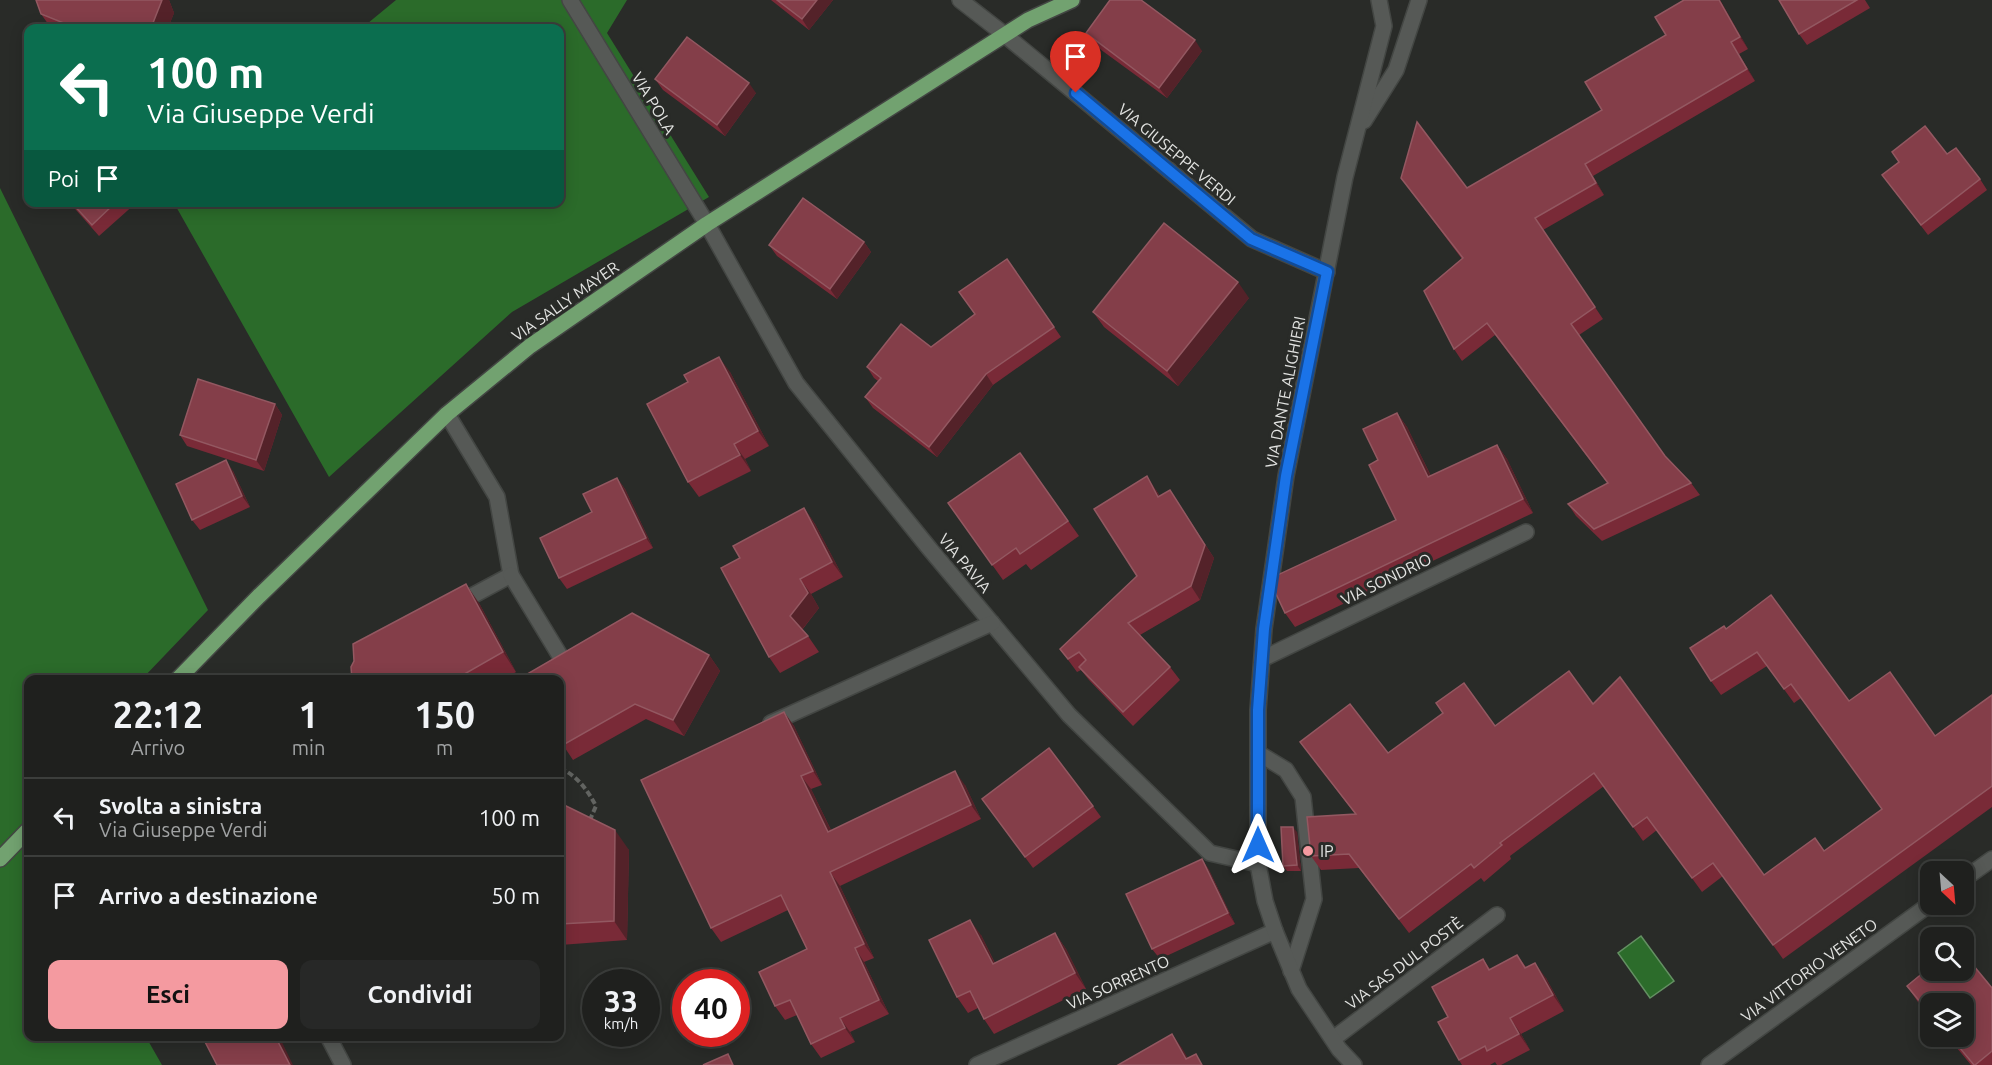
<!DOCTYPE html>
<html lang="it">
<meta charset="utf-8">
<style>
body{margin:0;font-family:Ubuntu,sans-serif;background:#272827;color:#f1f3f6;height:100vh;display:flex;flex-direction:column;font-size:22px;white-space:nowrap}
*{box-sizing:border-box;margin:0}
p{font-size:20px;color:#a1a3a4}
.icon{flex:none;width:33px;height:33px;fill:none;stroke:currentColor;stroke-width:2;stroke-linecap:round;stroke-linejoin:round}
.map{position:relative;flex:1;overflow:hidden}
.side{position:absolute;left:24px;top:675px;width:540px;height:366px;display:flex;flex-direction:column;background:#1f201e;border-radius:12px;box-shadow:0 3px 15px #0003,0 0 0 2px #3c3e3c}
.side>*{flex:none}
.guide{position:absolute;left:24px;top:24px;width:540px;height:183px;border-radius:12px;box-shadow:0 3px 15px #0003,0 0 0 2px #3c3e3c;background:#0b6e4f;color:#fff;overflow:hidden}
.needle{width:39px;rotate:154deg}
.tools{position:absolute;left:1920px;top:861px;display:grid;gap:12px}
.tools a{display:grid;place-items:center;width:54px;height:54px;border-radius:12px;background:#1f201e;box-shadow:0 3px 15px #0003,0 0 0 2px #3c3e3c;font-size:30px}
.speed{position:absolute;left:582px;top:969px;display:flex;gap:12px;font-size:30px;font-weight:700;text-align:center}
.speed>*{display:grid;place-content:center;width:78px;height:78px;border-radius:50%;background:#1f201e;box-shadow:0 3px 15px #0003,0 0 0 2px #3c3e3c;line-height:1}
.speed small{font-size:15px;font-weight:400}
.speed .limit{border:9px solid #d22;background:#fff;color:#111}
.pin{position:absolute;display:grid;place-items:center;width:51px;height:51px;color:#fff;margin:-62px -26px;border-radius:50% 50% 50% 0;rotate:-45deg;box-shadow:0 0 6px #0007}
.pin .icon{rotate:45deg}
.me{position:absolute;width:66px;margin:-33px;rotate:0deg;stroke-linejoin:round;filter:drop-shadow(0 0 4px #0008)}
.turn{display:flex;align-items:center;gap:21px;height:126px;padding:0 24px;font-size:27px}
.turn .icon{width:78px;height:78px;stroke-width:2.5}
.turn b{display:block;font-size:42px;line-height:51px}
.then{display:flex;align-items:center;height:57px;padding:0 24px;background:#0003;gap:12px;font-size:22px}
.eta{display:flex;justify-content:space-evenly;align-items:center;height:102px;text-align:center}
.eta b{font-size:36px;font-weight:700;line-height:42px}
.cta{display:flex;gap:12px;margin-top:auto;padding:12px 24px}
.cta a{flex:1;height:69px;border-radius:12px;background:#f49aa0;color:#111;font-size:24px;font-weight:700;line-height:69px;text-align:center}
.cta a+a{background:#272827;color:#f1f3f6}
ul{padding:0;list-style:none}
li{display:flex;align-items:center;gap:18px;height:78px;padding:0 24px;border-top:2px solid #3c3e3c}
li div{flex:1}
li b{display:block;font-size:22px}
li em{font-style:normal}
.map>svg:first-child{display:block}
</style>
<div class="map">
<svg width="1992" height="1065" viewBox="0 0 1992 1065">
<rect width="100%" height="100%" fill="#292b28"/>
<g fill="#2b6b2a">
<polygon points="396,0 627,0 607,33 709,197 512,312 329,477 174,203 560,202 560,28 362,28"/>
<polygon points="0,188 208,610 142,679 28,680 28,1036 146,1037 162,1065 0,1065"/>
</g>
<polygon fill="#2c6c2b" stroke="#639062" stroke-width="1.5" points="1641,936 1674,981 1650,998 1618,953"/>
<g fill="none" stroke-linecap="round" stroke-linejoin="round">
<defs>
<g id="minor">
<polyline points="570,0 707,224 796,383 929,548 1069,715 1210,853 1258,864"/>
<polyline points="960,0 1005,35 1252,239 1327,272"/>
<polyline points="1364,121 1396,70 1419,0"/>
<polyline points="447,414 497,497 511,575 457,604"/>
<polyline points="511,575 562,659"/>
<polyline points="1262,659 1526,532"/>
<polyline points="771,723 992,623"/>
<polyline points="1258,753 1286,770 1303,797 1314,899 1291,971"/>
<polyline points="1964,879 1992,859"/>
<polyline points="328,1036 343,1065"/>
<polyline points="1333,1039 1497,915"/>
<polyline points="977,1065 1275,931"/>
<polyline points="1354,1065 1339,1049 1299,989 1275,931 1265,901 1258,864 1258,710 1264,629 1286,476 1345,177 1384,26 1379,0"/>
<polyline points="1709,1065 1930,904"/>
</g>
<g id="major">
<polyline points="177,680 259,596 447,414 530,346 707,224 1028,20 1072,0"/>
<polyline points="0,859 28,830"/>
</g>
</defs>
<use href="#minor" stroke="#434643" stroke-width="18"/>
<use href="#major" stroke="#434643" stroke-width="18"/>
<path stroke="#626461" stroke-width="4" stroke-dasharray="6 3" stroke-linecap="butt" d="M560,768c17,8 27,21 36,38l-7,16"/>
<use href="#minor" stroke="#565956" stroke-width="15"/>
<use href="#major" stroke="#72a270" stroke-width="15"/>
</g>
<g fill="#792a37">
<polygon points="36,0 169,0 174,13 168,28 51,28 41,14"/>
<polygon points="771,0 833,0 809,30"/>
<polygon points="1684,0 1720,0 1748,49 1739,54 1755,81 1593,176 1604,195 1543,230 1603,319 1579,335 1665,456 1691,483 1700,495 1602,541 1576,516 1568,504 1608,484 1495,335 1462,361 1454,349 1462,259 1401,178 1467,188 1602,110 1666,35"/>
<polygon points="1779,0 1865,0 1870,8 1807,45 1799,34"/>
<polygon points="1086,33 1202,51 1167,98 1093,44"/>
<polygon points="655,79 756,93 725,136 663,90"/>
<polygon points="1892,152 1980,179 1987,190 1928,235 1882,175 1899,162"/>
<polygon points="69,202 135,202 136,203 99,236"/>
<polygon points="864,242 871,252 837,299 777,256 769,245"/>
<polygon points="1007,259 1061,337 993,385 937,457 873,408 865,397 878,381 874,378 867,367 931,347 975,314"/>
<polygon points="1249,298 1178,386 1104,327 1093,312"/>
<polygon points="730,372 769,446 745,459 751,471 699,497 688,482"/>
<polygon points="275,404 282,415 264,471 187,446 180,435"/>
<polygon points="1397,413 1407,427 1431,476 1497,445 1507,459 1533,513 1295,627 1285,613 1396,520 1378,460"/>
<polygon points="1020,453 1079,536 1031,570 1026,564 1003,580 948,503"/>
<polygon points="233,471 250,507 200,530 192,520"/>
<polygon points="617,478 625,489 653,548 567,589 559,578 592,512"/>
<polygon points="1156,490 1160,496 1170,490 1214,558 1200,600 1140,635 1170,667 1180,680 1133,726 1089,680 1081,670 1077,672 1060,649 1137,576"/>
<polygon points="804,508 815,524 843,577 811,594 819,608 802,630 808,636 819,652 780,673 769,657 740,558"/>
<polygon points="479,603 516,672 503,680 352,680"/>
<polygon points="1726,629 1849,701 1935,736 1992,695 1992,807 1783,959 1723,876 1702,892 1657,830 1643,841 1604,786 1510,856 1511,859 1484,882 1481,878 1409,933 1359,868 1321,870 1311,856 1355,814 1300,742 1388,753 1495,726 1593,704 1764,875 1824,851 1882,809 1801,698 1794,703 1767,666 1721,695 1711,681"/>
<polygon points="709,655 720,671 684,736 646,719 573,760 563,745"/>
<polygon points="784,712 794,726 822,785 811,789 831,830 965,785 981,819 840,886 874,958 864,962 889,1014 850,1032 855,1042 821,1058 811,1044 797,1015 785,1020 775,1006 807,949 788,910 721,942 711,928"/>
<polygon points="982,799 1093,806 1101,817 1033,868"/>
<polygon points="560,803 629,850 627,940 560,945"/>
<polygon points="1297,832 1301,871 1287,871 1283,866"/>
<polygon points="1202,859 1209,870 1235,924 1160,959 1152,949"/>
<polygon points="1055,933 1066,949 1086,989 994,1034 984,1019 978,1008 968,1013 957,997 981,935 995,963"/>
<polygon points="1517,955 1526,967 1546,978 1564,1011 1521,1034 1530,1050 1501,1065 1497,1065 1495,1062 1490,1065 1462,1065 1459,1060 1483,959 1490,969"/>
<polygon points="1907,986 1992,988 1992,1065 1971,1065 1947,1036 1964,1036 1930,1004 1930,1017 1918,1002"/>
<polygon points="365,1036 376,1036 368,1041"/>
</g>
<g fill="#542229">
<polygon points="162,0 169,0 174,13 168,28 151,28"/>
<polygon points="817,0 833,0 809,30 802,19"/>
<polygon points="1719,0 1720,0 1748,49 1740,37"/>
<polygon points="1195,40 1202,51 1167,98 1159,88"/>
<polygon points="1731,42 1739,54 1755,81 1747,69"/>
<polygon points="749,83 756,93 725,136 717,125"/>
<polygon points="1585,164 1593,176 1604,195 1596,183"/>
<polygon points="864,242 871,252 837,299 830,289"/>
<polygon points="1238,282 1249,298 1178,386 1167,371"/>
<polygon points="719,357 730,372 769,446 758,431"/>
<polygon points="986,374 993,385 937,457 929,447"/>
<polygon points="275,404 282,415 264,471 256,460"/>
<polygon points="1397,413 1407,427 1438,491 1428,477"/>
<polygon points="734,444 745,459 751,471 740,455"/>
<polygon points="1497,445 1507,459 1533,513 1523,499"/>
<polygon points="226,460 233,471 250,507 242,496"/>
<polygon points="1147,476 1156,490 1168,510 1158,497"/>
<polygon points="617,478 625,489 653,548 646,538"/>
<polygon points="1170,490 1214,558 1200,600 1191,586"/>
<polygon points="804,508 815,524 843,577 832,562"/>
<polygon points="800,579 811,594 819,608 800,632 790,616"/>
<polygon points="466,584 479,603 516,672 503,652"/>
<polygon points="709,655 720,671 684,736 673,720"/>
<polygon points="784,712 794,726 822,785 813,771"/>
<polygon points="955,771 965,785 981,819 971,805"/>
<polygon points="801,776 811,789 838,845 828,832"/>
<polygon points="1293,827 1297,832 1301,871 1297,865"/>
<polygon points="615,830 629,850 627,940 614,921"/>
<polygon points="1202,859 1209,870 1235,924 1228,913"/>
<polygon points="830,872 840,886 874,958 864,944"/>
<polygon points="970,920 981,935 1003,980 993,964"/>
<polygon points="1055,933 1066,949 1086,989 1075,973"/>
<polygon points="855,948 864,962 889,1014 879,1000"/>
<polygon points="1535,963 1546,978 1564,1011 1553,995"/>
<polygon points="840,1018 850,1032 855,1042 845,1028"/>
<polygon points="1510,1018 1521,1034 1530,1050 1519,1034"/>
<polygon points="1172,1034 1182,1048 1192,1065 1186,1059"/>
<polygon points="275,1036 279,1036 293,1065 290,1065"/>
</g>
<g fill="#843e49" stroke="#935861" stroke-width="1.5">
<polygon points="36,0 162,0 151,28 76,28 41,14"/>
<polygon points="777,0 817,0 802,19"/>
<polygon points="1110,0 1141,0 1195,40 1159,88 1086,33"/>
<polygon points="1684,0 1719,0 1740,37 1731,42 1747,69 1585,164 1596,183 1535,218 1595,307 1571,324 1665,456 1691,483 1594,529 1568,504 1608,483 1487,323 1454,349 1424,291 1463,258 1401,178 1417,122 1467,188 1602,110 1585,82 1666,35 1655,17"/>
<polygon points="1779,0 1857,0 1799,34"/>
<polygon points="687,37 749,83 717,125 655,79"/>
<polygon points="1925,126 1947,154 1956,148 1980,179 1921,225 1882,175 1899,162 1892,152"/>
<polygon points="803,198 864,242 830,289 769,245"/>
<polygon points="71,202 116,202 92,225"/>
<polygon points="1164,223 1238,282 1167,371 1093,312"/>
<polygon points="1007,259 1054,327 986,374 929,447 865,397 881,378 867,367 901,324 931,347 975,314 959,292"/>
<polygon points="719,357 758,431 734,444 740,455 688,482 647,404 688,382 684,375"/>
<polygon points="198,379 275,404 256,460 180,435"/>
<polygon points="1397,413 1428,477 1497,445 1523,499 1285,613 1269,579 1396,520 1369,465 1378,460 1363,429"/>
<polygon points="1020,453 1068,521 1020,554 1016,548 992,565 948,503"/>
<polygon points="226,460 242,496 192,520 176,484"/>
<polygon points="1147,476 1158,497 1170,490 1205,545 1191,586 1128,623 1170,667 1123,712 1079,667 1086,660 1079,652 1068,659 1060,649 1137,576 1094,509"/>
<polygon points="617,478 646,538 559,578 540,538 592,512 583,494"/>
<polygon points="804,508 832,562 800,579 808,593 790,616 808,636 769,657 721,568 740,558 733,546"/>
<polygon points="466,584 503,652 454,680 352,680 351,667 354,661 353,644"/>
<polygon points="1771,595 1849,701 1890,672 1935,736 1992,695 1992,786 1773,945 1713,863 1692,878 1647,817 1633,827 1594,773 1500,843 1502,845 1474,868 1471,864 1399,919 1349,854 1311,856 1307,817 1356,814 1300,742 1350,704 1388,753 1443,713 1436,703 1464,683 1495,726 1569,671 1593,704 1620,677 1764,875 1815,838 1824,851 1882,809 1791,684 1784,689 1757,652 1711,681 1690,648 1724,626 1726,629"/>
<polygon points="632,613 709,655 673,720 635,704 563,745 560,739 560,680 523,680 522,677"/>
<polygon points="784,712 813,771 801,776 828,832 955,771 971,805 830,872 864,944 855,948 879,1000 840,1018 845,1028 811,1044 790,1000 775,1006 759,972 807,949 781,895 711,928 641,780"/>
<polygon points="1049,748 1093,806 1025,857 982,799"/>
<polygon points="560,803 615,830 614,921 560,924"/>
<polygon points="1281,827 1293,827 1297,865 1283,866"/>
<polygon points="1202,859 1228,913 1152,949 1126,894"/>
<polygon points="970,920 993,964 1055,933 1075,973 984,1019 970,991 957,997 929,940"/>
<polygon points="1964,954 1992,988 1992,1051 1975,1065 1974,1065 1950,1036 1964,1036 1964,1004 1930,1004 1930,1014 1907,986 1930,967 1930,970 1964,970"/>
<polygon points="1517,955 1525,968 1535,963 1553,995 1510,1018 1519,1034 1487,1051 1485,1046 1459,1060 1438,1022 1448,1017 1432,987 1483,959 1489,970"/>
<polygon points="1172,1034 1186,1059 1196,1054 1202,1065 1118,1065"/>
<polygon points="202,1036 275,1036 290,1065 217,1065"/>
<polygon points="728,1054 733,1065 703,1065"/>
</g>
<g fill="none" stroke-linecap="round" stroke-linejoin="round">
<defs>
<polyline id="route" points="1076,93 1251,239 1327,272 1286,476 1264,629 1258,710 1258,845"/>
</defs>
<use href="#route" stroke="#114b97" stroke-width="15"/>
<use href="#route" stroke="#1a73e8" stroke-width="10"/>
</g>
<circle fill="#f49aa0" stroke="#292b28" stroke-width="2" cx="1308" cy="851" r="6"/>
<g text-anchor="middle" stroke-width="6" stroke-linejoin="round" paint-order="stroke">
<g font-size="16" fill="#e3e4e2" stroke="#292b28">
<text transform="translate(654 103) rotate(59)" y="6">VIA POLA</text>
<text transform="translate(1177 154) rotate(40)" y="6">VIA GIUSEPPE VERDI</text>
<text transform="translate(565 301) rotate(-35)" y="6">VIA SALLY MAYER</text>
<text transform="translate(1285 392) rotate(-79)" y="6">VIA DANTE ALIGHIERI</text>
<text transform="translate(965 563) rotate(50)" y="6">VIA PAVIA</text>
<text transform="translate(1386 579) rotate(-26)" y="6">VIA SONDRIO</text>
<text transform="translate(1404 963) rotate(-37)" y="6">VIA SAS DUL POSTÈ</text>
<text transform="translate(1809 970) rotate(-36)" y="6">VIA VITTORIO VENETO</text>
<text transform="translate(1118 982) rotate(-24)" y="6">VIA SORRENTO</text>
</g>
<g font-size="16" fill="#e3e4e2" stroke="#292b28" text-anchor="start">
<text x="1320" y="857">IP</text>
</g>
</g>
</svg>
<div class="tools">
<a><svg class="needle" viewBox="-14 -14 28 28"><path d="M0-13l5 13h-10z" fill="#e53935"/><path d="M0 13l5-13h-10z" fill="#a1a3a4"/></svg></a>
<a><svg class="icon" aria-label="search" viewBox="0 0 24 24"><circle cx="10" cy="10" r="6"/><path d="M15 15l6 6"/></svg></a>
<a><svg class="icon" aria-label="layers" viewBox="0 0 24 24"><path d="M12 4l9 5-9 5-9-5zM3 14l9 5 9-5"/></svg></a>
</div>
<div class="speed"><div>33<small>km/h</small></div><div class="limit">40</div></div>
<div class="pin" style="left:1076px;top:93px;background:#d93025"><svg class="icon" aria-label="arrive" viewBox="0 0 24 24"><path d="M6 21V4h12l-3 4 3 4H6"/></svg></div>
<svg class="me" style="left:1258px;top:845px" viewBox="-20 -20 40 40"><path d="M0-17L14 15 0 8-14 15z" fill="#1a73e8" stroke="#fff" stroke-width="4"/></svg>
<div class="guide">
<div class="turn"><svg class="icon" aria-label="left" viewBox="0 0 24 24"><path d="M17 20v-9H6M10 6l-5 5 5 5"/></svg><div><b>100 m</b>Via Giuseppe Verdi</div></div>
<div class="then">Poi<svg class="icon" aria-label="arrive" viewBox="0 0 24 24"><path d="M6 21V4h12l-3 4 3 4H6"/></svg></div>
</div>
<section class="side">
<div class="eta">
<div><b>22:12</b><p>Arrivo</p></div>
<div><b>1</b><p>min</p></div>
<div><b>150</b><p>m</p></div>
</div>
<ul>
<li><svg class="icon" aria-label="left" viewBox="0 0 24 24"><path d="M17 20v-9H6M10 6l-5 5 5 5"/></svg><div><b>Svolta a sinistra</b><p>Via Giuseppe Verdi</p></div><em>100 m</em></li>
<li><svg class="icon" aria-label="arrive" viewBox="0 0 24 24"><path d="M6 21V4h12l-3 4 3 4H6"/></svg><div><b>Arrivo a destinazione</b></div><em>50 m</em></li>
</ul>
<div class="cta"><a>Esci</a><a>Condividi</a></div>
</section>
</div>
